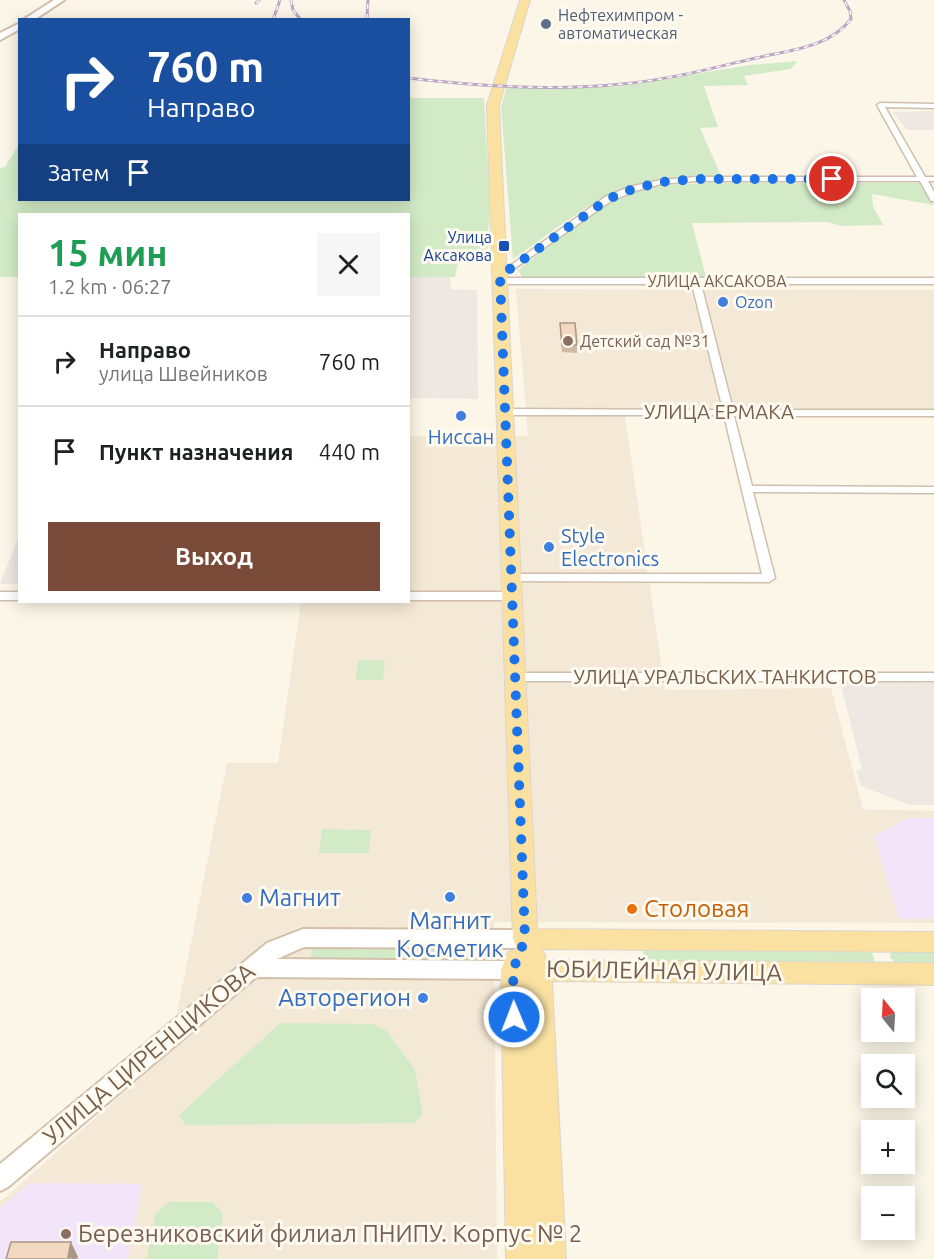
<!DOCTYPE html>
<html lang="ru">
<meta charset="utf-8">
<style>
body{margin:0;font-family:Ubuntu,sans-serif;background:#f6f6f6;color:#202124;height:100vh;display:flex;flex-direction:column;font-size:22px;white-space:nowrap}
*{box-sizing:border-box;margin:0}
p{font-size:20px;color:#757577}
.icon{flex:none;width:33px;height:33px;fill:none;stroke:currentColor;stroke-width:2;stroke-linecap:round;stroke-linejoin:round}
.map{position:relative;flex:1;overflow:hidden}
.panel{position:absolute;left:18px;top:213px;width:392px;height:390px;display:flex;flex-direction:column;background:#fff;border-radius:0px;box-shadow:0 3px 15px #0003}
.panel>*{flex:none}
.hud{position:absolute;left:18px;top:18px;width:392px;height:183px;border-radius:0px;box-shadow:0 3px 15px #0003;background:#1a4fa0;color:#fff;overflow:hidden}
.needle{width:39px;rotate:342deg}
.buttons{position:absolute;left:861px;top:988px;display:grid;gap:12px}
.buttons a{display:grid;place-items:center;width:54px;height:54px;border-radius:0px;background:#fff;box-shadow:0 3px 15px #0003;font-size:30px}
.pin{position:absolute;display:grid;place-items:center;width:51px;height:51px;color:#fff;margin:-26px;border:3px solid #fff;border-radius:50%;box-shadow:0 2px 6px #0007}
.me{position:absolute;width:66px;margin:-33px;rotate:359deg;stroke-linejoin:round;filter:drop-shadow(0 0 4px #0008)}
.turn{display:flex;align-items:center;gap:21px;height:126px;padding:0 30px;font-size:27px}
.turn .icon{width:78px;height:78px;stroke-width:2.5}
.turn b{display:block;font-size:42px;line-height:51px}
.then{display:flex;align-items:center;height:57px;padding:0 30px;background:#0003;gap:12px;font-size:22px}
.round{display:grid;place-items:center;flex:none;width:63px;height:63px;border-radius:0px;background:#f6f6f6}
.headline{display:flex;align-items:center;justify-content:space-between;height:102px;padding:0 30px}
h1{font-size:36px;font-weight:700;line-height:45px;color:#1e9e55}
.action{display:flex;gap:12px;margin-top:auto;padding:12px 30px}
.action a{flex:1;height:69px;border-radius:0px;background:#794a37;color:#fff;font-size:24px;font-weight:700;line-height:69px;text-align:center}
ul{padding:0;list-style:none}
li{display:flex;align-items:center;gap:18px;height:90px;padding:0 30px;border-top:2px solid #e0e0e0}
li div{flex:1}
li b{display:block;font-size:22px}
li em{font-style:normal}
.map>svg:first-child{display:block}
</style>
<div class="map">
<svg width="934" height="1259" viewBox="0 0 934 1259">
<rect width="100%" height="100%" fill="#fcf6e8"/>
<polygon fill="#f4e9d6" points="516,289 934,290 934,410 624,409 665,690 831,688 863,809 934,811 934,923 494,922 497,1259 0,1259 0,1202 169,1053 227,763 278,763 301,602 408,602 408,436 528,436"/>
<g fill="#ede8e1">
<polygon points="934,111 934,130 907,130 893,112"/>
<polygon points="408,276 450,276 451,289 477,290 478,399 408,398"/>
<polygon points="19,536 19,584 0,584"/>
<polygon points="840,681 934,683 934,805 910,805 861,786 856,771 862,769"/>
</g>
<g fill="#f3e5f9">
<polygon points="908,818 934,818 934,919 899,919 874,836"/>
<polygon points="30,1183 142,1184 128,1259 0,1259 0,1208"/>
</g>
<g fill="#d2ebc6">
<path d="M797,61l-6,8 -47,7 4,9 -44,1 14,41 -18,1 22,50c-37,1 -89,2 -121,21 -31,18 -59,40 -88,60l-12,-152 6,-21 108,1 135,-22z"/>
<polygon points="408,98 484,98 490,201 487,258 458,263 455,277 408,277 408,214 20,214 19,277 0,277 0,168 5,167 19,144 20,200 408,200"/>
<path d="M705,183h215l14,22 -62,-11 1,12 10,19 -42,1 -14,-4 -135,1 14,54 -183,1 -5,-8c32,-24 74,-62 110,-76 24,-9 52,-10 77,-11z"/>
<polygon points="358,660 385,660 383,680 356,680"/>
<polygon points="322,829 371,830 369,853 319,853"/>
<polygon points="313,942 446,943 445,962 310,960"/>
<polygon points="642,946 868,950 873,954 875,964 644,964"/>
<polygon points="934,949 934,966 895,963 890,957 891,951"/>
<polygon points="280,1023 372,1024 386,1030 415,1070 423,1115 414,1123 186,1125 179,1115"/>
<polygon points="169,1202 213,1202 223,1214 217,1259 147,1259 155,1214"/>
</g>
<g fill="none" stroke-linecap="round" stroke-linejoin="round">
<defs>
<g id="street">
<polygon points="880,103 934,104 934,108 885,107 925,177 934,177 934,181 928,181 934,192 934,201 931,201 920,181 696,181 661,184 635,191 611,201 501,278 934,278 934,284 701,284 733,410 934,410 934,416 734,416 752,486 934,487 934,493 753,492 775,578 769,582 507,581 505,578 507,575 511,574 762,574 724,415 505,415 500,412 505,409 723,410 692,284 500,284 496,281 500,278 496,276 605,197 629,187 661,180 696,177 917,177 877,105"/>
<rect x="0" y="592" width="20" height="8"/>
<polygon points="408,592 512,592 518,596 512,600 408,600"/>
<polygon points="515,673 934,673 934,681 515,681 509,677"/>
</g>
<g id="secondary">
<polygon points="54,0 64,0 34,20 23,20"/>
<polygon points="20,23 20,29 0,40 0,33"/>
<polygon points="303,929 525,930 532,933 535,939 532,945 525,948 304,947 277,959 513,961 520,964 524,970 520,976 513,979 256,977 8,1187 0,1191 0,1164 267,943"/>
</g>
<polygon id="primary" points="520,0 530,0 499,105 537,929 934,932 934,952 542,949 547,960 934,963 934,985 552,981 566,1259 536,1259 526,981 536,1259 506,1259 501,970 508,952 517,949 513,939 487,105"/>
</defs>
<use href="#street" stroke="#cfbfae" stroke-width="3"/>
<use href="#secondary" stroke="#d2c0ab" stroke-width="4"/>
<use href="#primary" stroke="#dcd5d0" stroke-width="2"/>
<use href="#street" fill="#fff" fill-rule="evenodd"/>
<use href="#secondary" fill="#fff" fill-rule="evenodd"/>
<use href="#primary" fill="#fae0a1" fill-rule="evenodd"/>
<defs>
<g id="rail">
<polyline points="291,0 293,10 301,20"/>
<polyline points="256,3 259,0"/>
<polyline points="367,19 368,0"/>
<polyline points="273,20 280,0"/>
<path d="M408,78c67,8 147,13 214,6 46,-4 90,-16 134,-26 33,-8 73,-10 95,-39l-1,-8 -6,-11"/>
</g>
</defs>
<use href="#rail" stroke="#baa6c7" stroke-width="3"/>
<use href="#rail" stroke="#fffaef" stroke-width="1.5" stroke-dasharray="5" stroke-linecap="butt"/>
</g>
<polygon fill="#d0baa5" points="560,323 577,345 577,353 562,352 560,330"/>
<polygon fill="#a99786" points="71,1242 78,1257 77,1259 69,1259 68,1257"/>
<g fill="#f2d8c0" stroke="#a99786" stroke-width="1.5">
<polygon points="560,323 575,323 577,345 562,345"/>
<polygon points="11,1242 71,1242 68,1257 73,1257 73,1259 6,1259"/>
</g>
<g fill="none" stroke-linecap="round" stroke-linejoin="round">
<polyline stroke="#1a73e8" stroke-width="10" stroke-dasharray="0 18" points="514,1017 513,970 525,939 500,276 608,199 633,189 661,182 696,179 832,179"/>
</g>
<circle fill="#5c6f8a" stroke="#fffaef" stroke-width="2" cx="546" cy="24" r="6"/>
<rect fill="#1a4fb4" stroke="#fffaef" stroke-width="2" x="498" y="240" width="12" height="12" rx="3"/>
<g fill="#3f7fe0" stroke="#fffaef" stroke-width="2">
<circle cx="723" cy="302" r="6"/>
<circle cx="461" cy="416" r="6"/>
<circle cx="549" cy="547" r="6"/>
<circle cx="450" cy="897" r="6"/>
<circle cx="247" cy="898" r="6"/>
<circle cx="423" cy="998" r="6"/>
</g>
<g fill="#8d6e63" stroke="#fffaef" stroke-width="2">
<circle cx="568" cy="341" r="6"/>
<circle cx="66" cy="1234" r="6"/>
</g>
<circle fill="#e8710a" stroke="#fffaef" stroke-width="2" cx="632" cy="909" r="6"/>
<g text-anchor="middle" stroke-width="6" stroke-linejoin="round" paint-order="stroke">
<g font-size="16" fill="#4e5e75" stroke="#fffaef" text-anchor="start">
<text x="558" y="21">Нефтехимпром -<tspan x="558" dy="18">автоматическая</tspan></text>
</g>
<g font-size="16" fill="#164399" stroke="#fffaef" text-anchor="end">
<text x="492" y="243">Улица<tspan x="492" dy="18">Аксакова</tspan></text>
</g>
<g font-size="16" fill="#775f4c" stroke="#fffaef">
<text x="717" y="287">УЛИЦА АКСАКОВА</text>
</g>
<g font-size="16" fill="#366cbe" stroke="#fffaef" text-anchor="start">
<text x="735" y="308">Ozon</text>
</g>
<g font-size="16" fill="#785e54" stroke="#fffaef" text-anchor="start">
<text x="580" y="347">Детский сад №31</text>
</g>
<g font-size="20" fill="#775f4c" stroke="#fffaef">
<text x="719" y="419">УЛИЦА ЕРМАКА</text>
<text x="725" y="684">УЛИЦА УРАЛЬСКИХ ТАНКИСТОВ</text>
</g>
<g font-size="20" fill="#366cbe" stroke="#fffaef">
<text x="461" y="444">Ниссан</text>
<text x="561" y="543" text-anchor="start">Style<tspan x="561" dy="23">Electronics</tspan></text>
</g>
<g font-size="24" fill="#366cbe" stroke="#fffaef" text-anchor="start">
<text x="259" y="906">Магнит</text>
<text x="450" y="929" text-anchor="middle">Магнит<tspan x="450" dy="28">Косметик</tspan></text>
<text x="411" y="1006" text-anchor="end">Авторегион</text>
</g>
<g font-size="24" fill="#c56008" stroke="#fffaef" text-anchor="start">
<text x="644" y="917">Столовая</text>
</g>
<g font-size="24" fill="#775f4c" stroke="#fffaef">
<text transform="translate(664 971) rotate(1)" y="8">ЮБИЛЕЙНАЯ УЛИЦА</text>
<text transform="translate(149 1054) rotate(-40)" y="8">УЛИЦА ЦИРЕНЩИКОВА</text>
</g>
<g font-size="24" fill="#785e54" stroke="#fffaef" text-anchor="start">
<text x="78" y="1242">Березниковский филиал ПНИПУ. Корпус № 2</text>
</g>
</g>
</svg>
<div class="buttons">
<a><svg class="needle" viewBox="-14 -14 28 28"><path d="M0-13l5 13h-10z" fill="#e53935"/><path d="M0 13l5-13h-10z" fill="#757577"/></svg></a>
<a><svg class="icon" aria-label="search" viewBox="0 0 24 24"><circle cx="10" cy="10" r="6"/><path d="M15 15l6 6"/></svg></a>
<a>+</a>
<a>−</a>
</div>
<div class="pin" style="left:832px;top:179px;background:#d93025"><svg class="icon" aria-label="arrive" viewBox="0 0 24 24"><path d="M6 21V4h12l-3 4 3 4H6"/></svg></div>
<svg class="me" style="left:514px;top:1017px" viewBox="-20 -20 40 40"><circle r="17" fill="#1a73e8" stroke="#fff" stroke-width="3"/><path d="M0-11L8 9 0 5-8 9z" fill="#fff"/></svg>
<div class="hud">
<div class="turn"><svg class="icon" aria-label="right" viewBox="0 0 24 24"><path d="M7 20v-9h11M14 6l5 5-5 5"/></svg><div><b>760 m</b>Направо</div></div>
<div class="then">Затем<svg class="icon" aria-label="arrive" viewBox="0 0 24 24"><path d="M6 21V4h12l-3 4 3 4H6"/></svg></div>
</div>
<section class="panel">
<div class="headline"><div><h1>15 мин</h1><p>1.2 km · 06:27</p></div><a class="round"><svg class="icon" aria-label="close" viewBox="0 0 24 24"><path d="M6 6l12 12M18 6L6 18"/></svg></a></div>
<ul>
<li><svg class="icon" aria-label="right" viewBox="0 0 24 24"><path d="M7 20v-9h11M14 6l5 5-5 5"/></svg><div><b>Направо</b><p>улица Швейников</p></div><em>760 m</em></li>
<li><svg class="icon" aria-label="arrive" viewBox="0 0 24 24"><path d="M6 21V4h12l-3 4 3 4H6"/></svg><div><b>Пункт назначения</b></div><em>440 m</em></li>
</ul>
<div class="action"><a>Выход</a></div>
</section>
</div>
